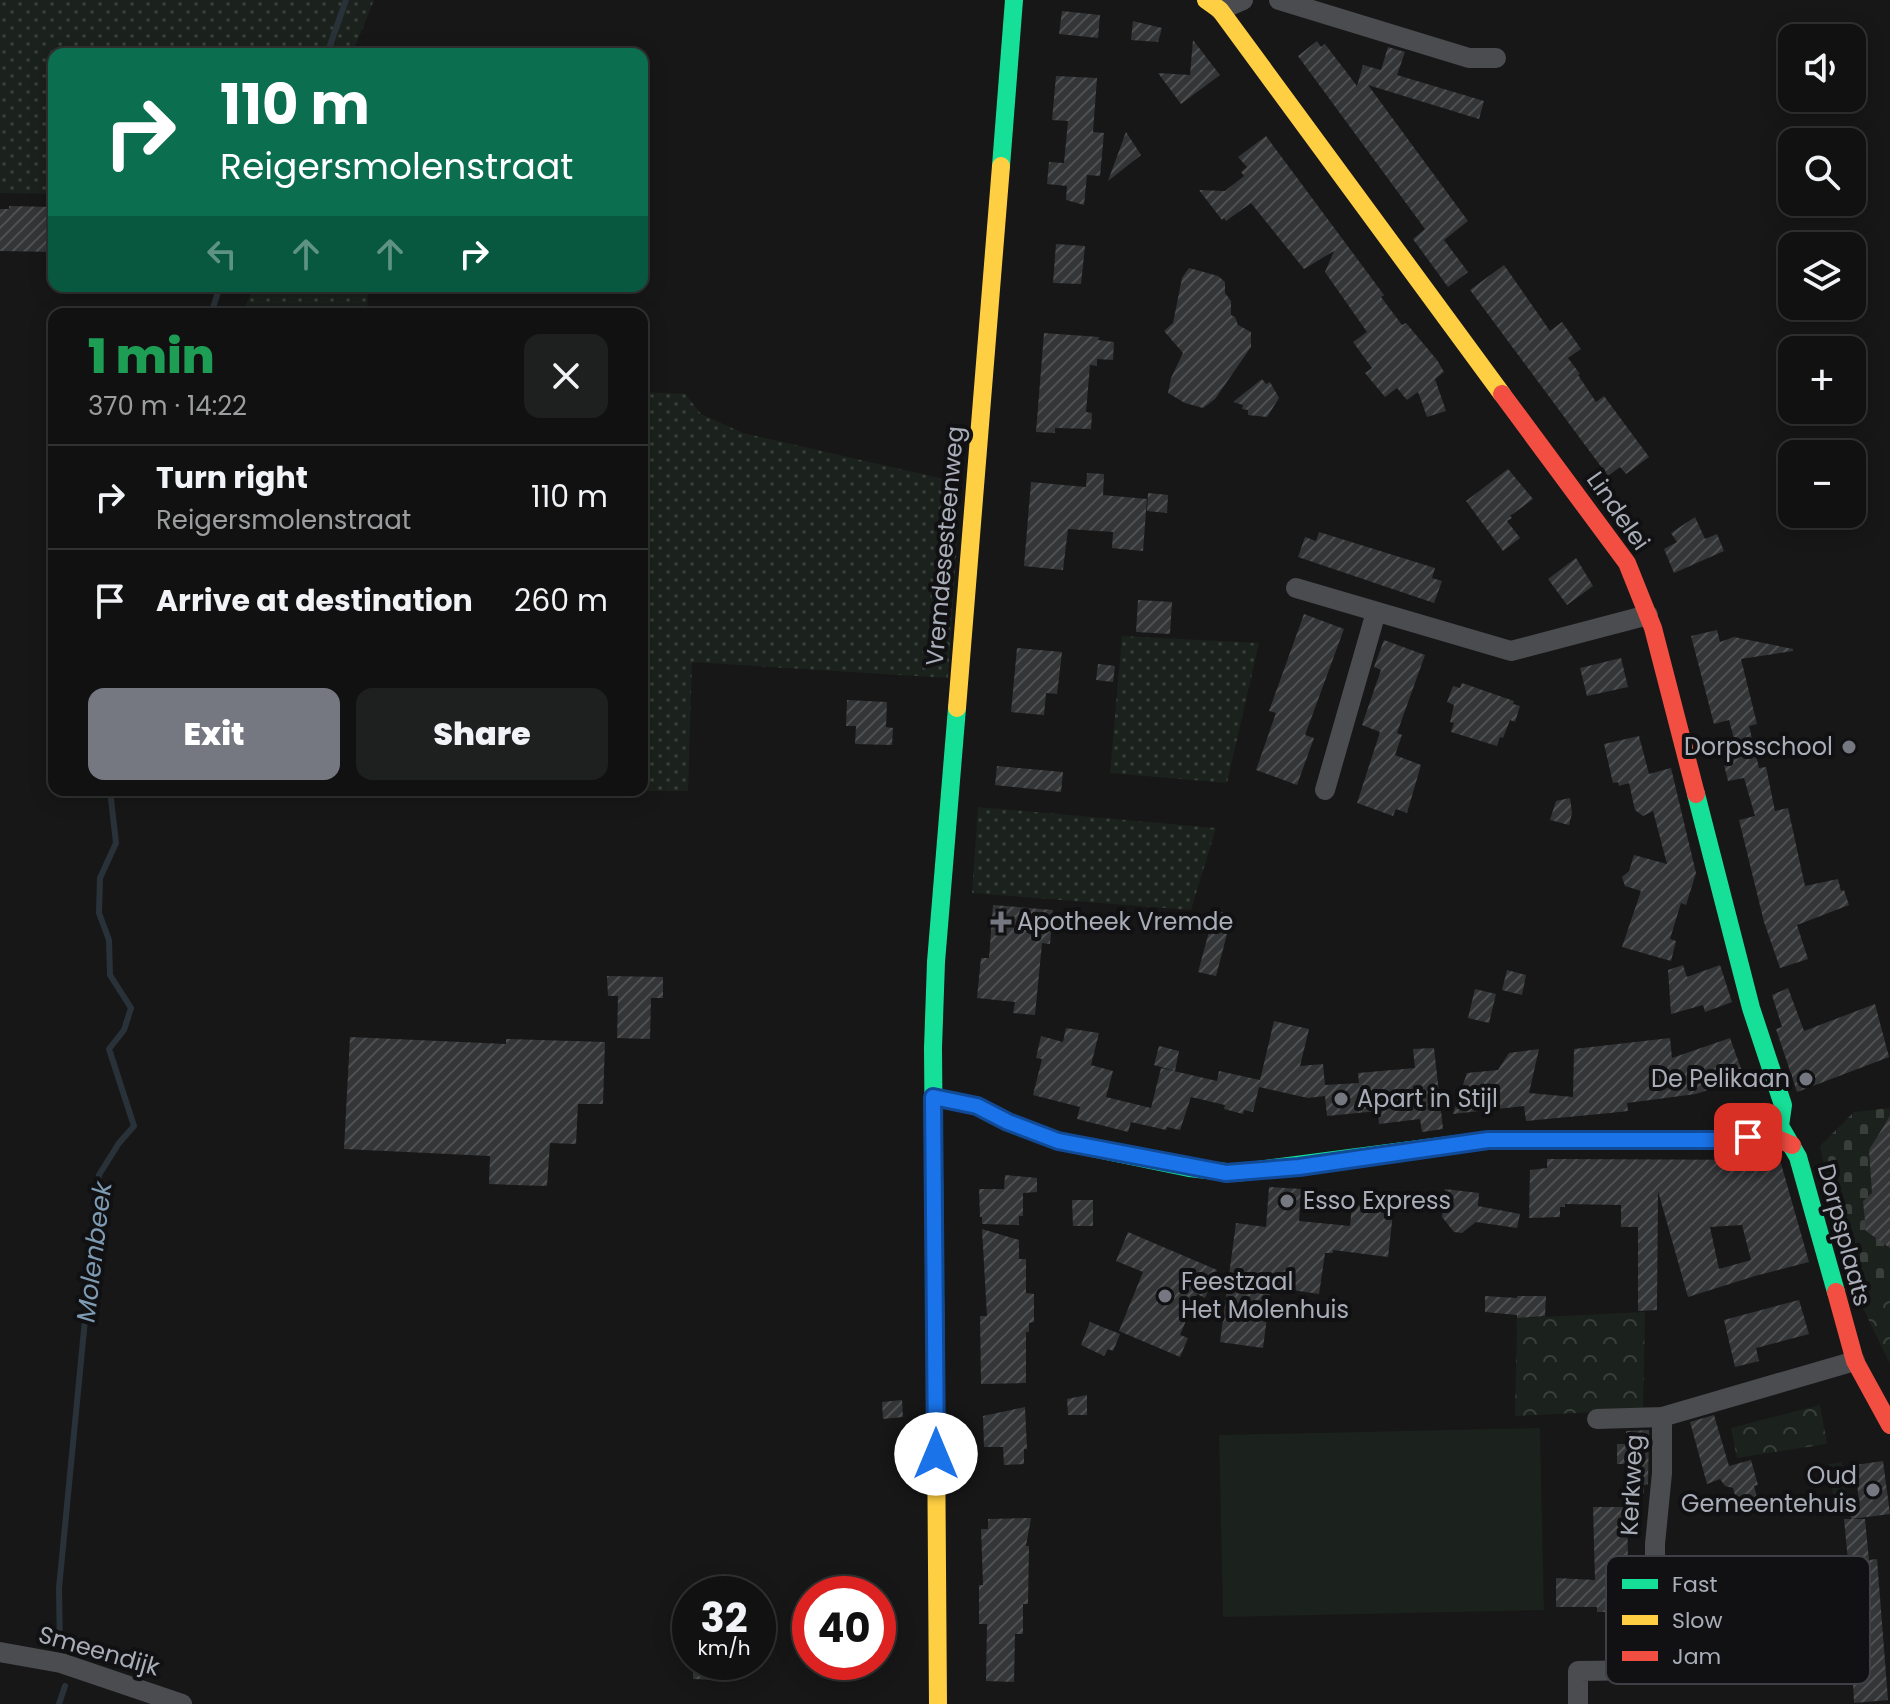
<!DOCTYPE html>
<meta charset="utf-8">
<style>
body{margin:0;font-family:Poppins,sans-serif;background:#1e1f1f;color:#f1f3f6;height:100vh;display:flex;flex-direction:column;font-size:30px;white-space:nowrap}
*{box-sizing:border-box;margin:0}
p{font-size:26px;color:#9c9d9f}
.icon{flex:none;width:44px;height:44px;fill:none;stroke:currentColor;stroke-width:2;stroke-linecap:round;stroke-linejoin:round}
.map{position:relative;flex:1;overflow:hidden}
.drawer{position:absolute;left:48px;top:308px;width:600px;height:488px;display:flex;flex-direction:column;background:#111;border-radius:16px;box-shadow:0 4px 20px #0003,0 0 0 2px #303131}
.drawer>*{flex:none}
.guide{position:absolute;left:48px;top:48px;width:600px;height:244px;border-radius:16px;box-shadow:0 4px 20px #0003,0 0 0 2px #303131;background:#0b6e4f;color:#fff;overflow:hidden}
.fabs{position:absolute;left:1778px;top:24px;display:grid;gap:16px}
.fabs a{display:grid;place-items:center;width:88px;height:88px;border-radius:16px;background:#111;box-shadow:0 4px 20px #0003,0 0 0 2px #303131;font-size:40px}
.speed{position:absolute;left:672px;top:1576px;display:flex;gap:16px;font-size:40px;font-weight:700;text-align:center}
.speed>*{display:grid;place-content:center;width:104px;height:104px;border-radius:50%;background:#111;box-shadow:0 4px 20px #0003,0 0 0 2px #303131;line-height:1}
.speed small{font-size:20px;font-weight:400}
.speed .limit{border:12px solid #d22;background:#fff;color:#111}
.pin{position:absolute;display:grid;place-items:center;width:68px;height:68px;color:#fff;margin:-34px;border-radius:16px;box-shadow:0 4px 12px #0006}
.me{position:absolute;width:88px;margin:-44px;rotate:0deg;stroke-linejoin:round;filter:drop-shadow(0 0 6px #0008)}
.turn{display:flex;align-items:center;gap:28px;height:168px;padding:0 40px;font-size:36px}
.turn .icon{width:104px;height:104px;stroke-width:2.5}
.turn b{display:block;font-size:56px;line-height:68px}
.lanes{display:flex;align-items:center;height:76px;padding:0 40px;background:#0003;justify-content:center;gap:40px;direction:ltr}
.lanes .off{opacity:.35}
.round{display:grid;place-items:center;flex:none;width:84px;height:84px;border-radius:16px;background:#1e1f1f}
.headline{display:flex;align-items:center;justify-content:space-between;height:136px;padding:0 40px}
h1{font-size:48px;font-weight:800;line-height:60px;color:#1e9e55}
.button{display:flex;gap:16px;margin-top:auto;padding:16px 40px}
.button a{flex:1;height:92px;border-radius:16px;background:#757880;color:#fff;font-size:32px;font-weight:800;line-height:92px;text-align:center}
.button a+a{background:#1e1f1f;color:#f1f3f6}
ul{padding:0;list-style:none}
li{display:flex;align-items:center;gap:24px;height:104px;padding:0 40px;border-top:2px solid #303131}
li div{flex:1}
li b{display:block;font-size:30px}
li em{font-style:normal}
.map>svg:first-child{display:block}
</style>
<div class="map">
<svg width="1890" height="1704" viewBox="0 0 1890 1704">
<defs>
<pattern id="grass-dots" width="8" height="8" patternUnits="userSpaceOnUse" patternTransform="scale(2)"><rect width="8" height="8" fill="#1b211c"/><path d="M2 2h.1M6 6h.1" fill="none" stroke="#393f3b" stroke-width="1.8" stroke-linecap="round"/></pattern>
<pattern id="forest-crowns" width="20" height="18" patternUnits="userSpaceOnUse" patternTransform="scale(2)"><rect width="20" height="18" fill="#1b211c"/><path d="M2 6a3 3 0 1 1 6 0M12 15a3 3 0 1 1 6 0" fill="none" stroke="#393f3b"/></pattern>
<pattern id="cemetery-stones" width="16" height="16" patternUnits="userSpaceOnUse" patternTransform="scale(2)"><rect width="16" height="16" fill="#1b211c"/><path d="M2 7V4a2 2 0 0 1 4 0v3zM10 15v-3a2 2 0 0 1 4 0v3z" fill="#393f3b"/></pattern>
<pattern id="building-hatch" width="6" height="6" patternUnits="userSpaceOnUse" patternTransform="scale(2)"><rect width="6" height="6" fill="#343537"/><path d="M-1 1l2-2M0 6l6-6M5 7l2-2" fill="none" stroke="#4f5052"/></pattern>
</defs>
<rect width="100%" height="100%" fill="#171717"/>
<g fill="url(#grass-dots)">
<polygon points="0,0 374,0 352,54 54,54 54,194 0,193"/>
<polygon points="255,286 368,286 367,314 241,314"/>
<polygon points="642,392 685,394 701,414 743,433 961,483 948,678 692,662 688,791 372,790 642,790"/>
<polygon points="1122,636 1259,643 1227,783 1110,773"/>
<polygon points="978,807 1216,828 1191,910 972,893"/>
</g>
<g fill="url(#forest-crowns)">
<polygon points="1844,1260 1877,1291 1890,1291 1890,1364 1848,1277"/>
<polygon points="1645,1312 1643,1410 1515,1416 1517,1318"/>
<polygon points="1820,1405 1827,1444 1737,1458 1731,1428"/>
</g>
<polygon fill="url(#cemetery-stones)" points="1890,1108 1890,1291 1877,1291 1844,1259 1820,1146 1854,1112"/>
<g fill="#1b211c">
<polygon points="1540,1428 1544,1610 1223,1617 1219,1435"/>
<polygon points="1842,1462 1848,1512 1835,1513 1829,1464"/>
</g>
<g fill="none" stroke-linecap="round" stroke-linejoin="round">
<g stroke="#2a3239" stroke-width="6">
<polyline points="327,54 346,0"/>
<polyline points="211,314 220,286"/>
<polyline points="60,1648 59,1588 99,1175 119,1143 134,1126 109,1049 124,1030 131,1008 110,975 109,940 99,913 100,878 116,843 110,790"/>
<polyline points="59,1704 65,1686"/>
</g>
</g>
<g fill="url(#building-hatch)" fill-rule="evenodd">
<polygon points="1062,11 1100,15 1098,38 1059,34"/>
<polygon points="1133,21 1162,28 1158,42 1131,40"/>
<polygon points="1193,40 1220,75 1181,104 1158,73 1190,75"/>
<polygon points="1317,41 1321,47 1325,44 1357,86 1363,65 1381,70 1388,47 1405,52 1397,75 1484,101 1479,119 1368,85 1468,221 1444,240 1468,272 1448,287 1413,239 1425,229 1298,56"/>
<polygon points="1056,76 1097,78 1093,132 1104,133 1100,176 1087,175 1084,205 1066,200 1067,186 1047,184 1049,162 1064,163 1068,121 1052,120"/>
<polygon points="1126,132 1141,155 1108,181"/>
<polygon points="1266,136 1384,295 1381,297 1402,325 1406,323 1437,360 1444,372 1435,379 1446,411 1427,417 1418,392 1407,400 1397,388 1385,397 1365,373 1372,368 1353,342 1367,332 1325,272 1334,251 1304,269 1251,203 1226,221 1224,218 1222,220 1199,190 1225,191 1244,176 1241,172 1247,167 1238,157"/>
<polygon points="9,206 54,207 54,252 0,251 0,209 9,209"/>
<polygon points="1056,244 1085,246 1081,284 1053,283"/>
<polygon points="1504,265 1550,331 1562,322 1581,349 1568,358 1580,374 1578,375 1596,402 1604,396 1649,457 1626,474 1620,467 1608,476 1470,290"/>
<polygon points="1189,268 1218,276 1225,282 1225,293 1231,301 1231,315 1235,317 1238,325 1251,332 1251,347 1215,399 1203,408 1185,403 1168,393 1171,378 1183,353 1164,331 1173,323 1182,278"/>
<polygon points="1044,333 1099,337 1098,340 1114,342 1113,360 1097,359 1097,366 1090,365 1086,412 1092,413 1091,429 1055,428 1055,433 1036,432"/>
<polygon points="1262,379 1266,384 1270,382 1279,398 1267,417 1248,415 1248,410 1242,409 1243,405 1233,402"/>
<polygon points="1508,469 1533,499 1510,516 1512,518 1507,521 1520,538 1503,551 1466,501"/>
<polygon points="1087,473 1104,474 1103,495 1147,499 1143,551 1112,548 1113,532 1068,529 1063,570 1024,566 1031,482 1086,487"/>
<polygon points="1148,493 1168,495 1167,513 1147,511"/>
<polygon points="1695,517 1705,539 1717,534 1724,551 1674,573 1664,549 1677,542 1671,533"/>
<polygon points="1319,532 1435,568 1432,578 1442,581 1434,603 1298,557 1305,537 1316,541"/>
<polygon points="1576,558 1593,586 1567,605 1548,579"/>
<polygon points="1138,600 1172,602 1170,634 1136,632"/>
<polygon points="1304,614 1344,629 1305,735 1314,738 1297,785 1256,770 1276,713 1269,711"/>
<polygon points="1717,630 1720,642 1734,637 1793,649 1793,651 1741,659 1757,724 1749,726 1759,768 1766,767 1775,811 1788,808 1805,886 1838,879 1841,891 1844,890 1849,905 1797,925 1808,959 1780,968 1764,922 1739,820 1755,816 1744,778 1728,781 1723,761 1739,757 1729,720 1714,724 1691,636"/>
<polygon points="1384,640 1425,655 1397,733 1402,735 1395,755 1421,765 1407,813 1396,809 1393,816 1357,803 1380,732 1362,725 1381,670 1374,667"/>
<polygon points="1017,648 1062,652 1057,694 1046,693 1044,715 1011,712"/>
<polygon points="1621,658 1628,687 1587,696 1580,668"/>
<polygon points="1098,664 1115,666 1113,682 1096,680"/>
<polygon points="1462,683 1514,701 1513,704 1520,706 1515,722 1510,720 1503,738 1500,737 1497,746 1451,732 1454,723 1450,722 1454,705 1447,702 1453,686 1460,688"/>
<polygon points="847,700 887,702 886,727 893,728 892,745 855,744 856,726 846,726"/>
<polygon points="1639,736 1649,774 1671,768 1696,873 1686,905 1681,903 1670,939 1676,941 1671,961 1622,947 1641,891 1625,886 1622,877 1629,871 1634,855 1667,864 1653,811 1643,816 1635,810 1629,783 1619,786 1618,782 1613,783 1604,744"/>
<polygon points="997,766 1063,772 1061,792 995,785"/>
<polygon points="1570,798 1572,813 1569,825 1550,820 1556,801"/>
<polygon points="993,905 1053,910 1050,944 1042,943 1035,1015 1013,1013 1015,1002 977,998 981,958 989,958"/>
<polygon points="1215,910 1232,915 1216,976 1198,972"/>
<polygon points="1683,965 1687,977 1720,965 1732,1002 1705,1012 1703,1005 1671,1014 1668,970"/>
<polygon points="1507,970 1526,975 1522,995 1502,990"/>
<polygon points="607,976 663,977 663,998 651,998 650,1039 617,1038 618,996 608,996"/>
<polygon points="1788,988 1804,1031 1875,1004 1889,1057 1797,1092 1776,1029 1782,1027 1772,995"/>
<polygon points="1475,989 1496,994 1489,1023 1468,1018"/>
<polygon points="1274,1021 1309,1029 1300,1066 1323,1064 1325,1085 1359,1083 1358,1073 1415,1068 1413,1049 1434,1048 1443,1129 1422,1132 1420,1119 1379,1124 1378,1111 1327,1116 1325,1096 1308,1098 1259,1087 1253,1112 1244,1110 1243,1114 1224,1109 1225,1105 1191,1097 1180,1130 1167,1127 1166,1130 1131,1122 1128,1132 1077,1119 1080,1107 1033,1095 1042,1059 1036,1058 1041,1036 1063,1042 1066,1028 1099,1033 1091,1065 1113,1071 1106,1097 1151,1108 1161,1068 1217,1081 1219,1071 1260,1080"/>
<polygon points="350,1037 506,1044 506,1039 605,1042 603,1104 578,1104 576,1144 550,1143 547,1186 489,1184 490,1156 344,1149"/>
<polygon points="1670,1038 1672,1058 1730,1038 1744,1077 1696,1094 1627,1103 1628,1111 1610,1113 1526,1121 1524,1106 1453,1114 1467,1073 1498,1070 1509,1053 1539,1049 1529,1093 1573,1097 1574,1049"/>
<polygon points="1159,1046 1179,1051 1175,1071 1154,1065"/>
<polygon points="1890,1116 1890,1248 1866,1231 1863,1201 1872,1193 1869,1150"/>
<path d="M1547,1159l233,1 29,102 -54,14 -67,21 -30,-106 -1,119 -19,1v-84h-17v-22l-56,-1v3h-5v10l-31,1 1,-48 17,-2zM1742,1225l9,35 -32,9 -9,-42z"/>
<polygon points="1005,1175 1037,1178 1037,1192 1023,1193 1023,1216 1019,1216 1019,1225 982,1224 982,1217 980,1217 979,1189 1004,1189"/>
<polygon points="1269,1187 1301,1189 1299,1221 1350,1226 1352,1205 1375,1207 1375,1211 1393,1213 1388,1257 1333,1250 1333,1253 1325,1253 1319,1294 1271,1287 1263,1348 1220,1342 1236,1223 1266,1227"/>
<polygon points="1445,1189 1479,1193 1478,1206 1520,1214 1517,1228 1476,1222 1462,1233 1454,1232 1442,1217"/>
<polygon points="1072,1200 1093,1200 1093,1226 1073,1226"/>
<polygon points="982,1229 1019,1240 1019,1259 1026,1259 1026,1293 1034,1294 1034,1322 1029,1323 1029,1332 1026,1332 1026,1383 981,1384 980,1316 987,1316"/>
<polygon points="1128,1232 1217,1270 1205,1298 1197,1294 1180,1335 1188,1338 1180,1357 1119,1331 1143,1272 1116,1261"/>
<polygon points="1485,1296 1517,1298 1517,1296 1546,1296 1545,1316 1517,1318 1517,1315 1485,1312"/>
<polygon points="1799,1300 1809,1334 1756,1348 1759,1361 1735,1367 1724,1320"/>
<polygon points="1090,1322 1120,1334 1113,1351 1108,1349 1104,1356 1081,1345"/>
<polygon points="1087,1395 1087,1415 1068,1415 1067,1399"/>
<polygon points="902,1400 903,1417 883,1419 882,1402"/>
<polygon points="1025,1407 1027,1449 1024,1449 1024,1464 1004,1465 1003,1447 984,1447 983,1416"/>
<polygon points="1714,1415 1729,1466 1751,1460 1758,1485 1754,1486 1760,1509 1741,1515 1733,1488 1725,1486 1720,1479 1707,1484 1690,1422"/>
<polygon points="1649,1430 1648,1484 1644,1485 1644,1494 1627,1494 1626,1464 1617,1464 1617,1444 1626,1444 1626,1431"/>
<polygon points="1883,1461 1890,1514 1851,1519 1849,1502 1859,1501 1855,1465"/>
<polygon points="1593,1507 1627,1507 1628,1565 1631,1565 1632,1584 1619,1584 1620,1612 1597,1612 1597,1607 1556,1607 1556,1578 1595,1580"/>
<polygon points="1031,1518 1026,1546 1029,1546 1028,1604 1023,1604 1023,1634 1015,1634 1014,1682 986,1681 987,1624 979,1624 979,1585 983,1585 981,1529 988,1529 988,1519"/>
<polygon points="1844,1519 1865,1519 1869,1560 1877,1559 1888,1700 1854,1703 1853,1683 1842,1684 1841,1665 1836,1665 1831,1609 1847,1608 1843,1561 1848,1561"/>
<polygon points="693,1662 717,1663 716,1680 693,1679"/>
</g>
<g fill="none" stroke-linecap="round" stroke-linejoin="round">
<g stroke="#4b4c50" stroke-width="20">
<polyline points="1279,0 1469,58 1496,58"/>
<polyline points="1220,10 1243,0"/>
<polyline points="1296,588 1511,651 1648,615"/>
<polyline points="1325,790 1376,612"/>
<polyline points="1597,1419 1662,1417 1855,1361"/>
<polyline points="0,1652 61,1663 182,1704"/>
<polyline points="1578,1704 1578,1671 1655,1670 1655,1544 1662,1473 1662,1417"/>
</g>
<g stroke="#16e098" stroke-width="18">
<polyline points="1001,166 1014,0"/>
<polyline points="1696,794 1751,1008 1783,1105 1780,1126 1798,1157 1836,1292"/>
<polyline points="933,1097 977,1106 1008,1122 1058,1141 1189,1168 1235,1173 1465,1143"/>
<polyline points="935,1292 933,1048 936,962 957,708"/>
</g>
<g stroke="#ffcf43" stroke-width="18">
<polyline points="1206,0 1220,10 1502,394"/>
<polyline points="957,708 1001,166"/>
<polyline points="935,1292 938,1704"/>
</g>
<g stroke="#f24e42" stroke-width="18">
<polyline points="1502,394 1627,563 1653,628 1696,794"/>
<polyline points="1465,1143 1488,1140 1731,1140 1765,1134 1792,1145"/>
<polyline points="1836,1292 1855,1361 1890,1425"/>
</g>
</g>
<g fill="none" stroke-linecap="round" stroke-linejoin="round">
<defs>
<polyline id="route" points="936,1454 933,1097 977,1106 1008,1122 1058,1141 1226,1173 1299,1167 1488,1140 1731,1140 1748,1137"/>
</defs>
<use href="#route" stroke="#114b97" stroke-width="20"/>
<use href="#route" stroke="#1a73e8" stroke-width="14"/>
</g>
<g fill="#757880" stroke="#111113" stroke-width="3">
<circle cx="1849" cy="747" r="8"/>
<path d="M997 910h8v8h8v8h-8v8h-8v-8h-8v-8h8z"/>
<circle cx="1806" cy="1079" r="8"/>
<circle cx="1341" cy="1099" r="8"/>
<circle cx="1287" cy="1201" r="8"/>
<circle cx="1165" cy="1296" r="8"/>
<circle cx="1873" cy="1490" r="8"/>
</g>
<g text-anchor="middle" stroke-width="8" stroke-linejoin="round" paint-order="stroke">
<g font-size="24" fill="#a8adb8" stroke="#111113">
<text transform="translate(1618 511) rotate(55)" y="8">Lindelei</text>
<text transform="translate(945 546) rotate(-85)" y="8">Vremdesesteenweg</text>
<text transform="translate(1844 1235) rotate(75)" y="8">Dorpsplaats</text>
<text transform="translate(1632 1485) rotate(-87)" y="8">Kerkweg</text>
<text transform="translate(99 1651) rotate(16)" y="8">Smeendijk</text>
</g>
<g font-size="24" fill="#a8adb8" stroke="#111113" text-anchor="start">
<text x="1833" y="755" text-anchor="end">Dorpsschool</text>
<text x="1017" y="930">Apotheek Vremde</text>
<text x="1790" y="1087" text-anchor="end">De Pelikaan</text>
<text x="1357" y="1107">Apart in Stijl</text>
<text x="1303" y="1209">Esso Express</text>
<text x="1181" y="1290">Feestzaal<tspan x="1181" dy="28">Het Molenhuis</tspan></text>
<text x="1857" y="1484" text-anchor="end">Oud<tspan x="1857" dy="28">Gemeentehuis</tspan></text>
</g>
<g font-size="26" font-style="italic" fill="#7f9bb3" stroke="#111113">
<text transform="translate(94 1252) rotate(-83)" y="9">Molenbeek</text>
</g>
</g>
<rect x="1606" y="1556" width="264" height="128" rx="12" fill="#111113" stroke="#3e4045" stroke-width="2"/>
<rect x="1622" y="1579" width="36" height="10" fill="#16e098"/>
<rect x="1622" y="1615" width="36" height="10" fill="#ffcf43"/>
<rect x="1622" y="1651" width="36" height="10" fill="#f24e42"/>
<g font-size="22" fill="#a8adb8">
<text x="1672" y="1592">Fast</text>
<text x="1672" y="1628">Slow</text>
<text x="1672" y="1664">Jam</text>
</g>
</svg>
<div class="fabs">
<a><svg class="icon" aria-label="sound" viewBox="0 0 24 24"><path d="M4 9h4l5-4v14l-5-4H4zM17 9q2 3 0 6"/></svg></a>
<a><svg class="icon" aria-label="search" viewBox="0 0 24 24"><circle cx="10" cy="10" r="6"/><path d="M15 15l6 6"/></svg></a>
<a><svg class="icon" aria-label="layers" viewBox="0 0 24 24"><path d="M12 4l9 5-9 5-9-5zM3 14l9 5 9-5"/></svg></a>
<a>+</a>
<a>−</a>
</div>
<div class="speed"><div>32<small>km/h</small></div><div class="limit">40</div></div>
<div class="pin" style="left:1748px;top:1137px;background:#d93025"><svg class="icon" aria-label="arrive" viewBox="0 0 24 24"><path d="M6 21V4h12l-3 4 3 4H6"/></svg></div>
<svg class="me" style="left:936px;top:1454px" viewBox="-20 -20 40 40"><circle r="19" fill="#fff"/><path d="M0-13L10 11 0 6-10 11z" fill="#1a73e8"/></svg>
<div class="guide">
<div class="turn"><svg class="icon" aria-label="right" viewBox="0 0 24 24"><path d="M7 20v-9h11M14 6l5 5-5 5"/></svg><div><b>110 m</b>Reigersmolenstraat</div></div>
<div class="lanes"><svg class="icon off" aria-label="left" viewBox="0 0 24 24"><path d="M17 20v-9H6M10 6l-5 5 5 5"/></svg><svg class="icon off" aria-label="ahead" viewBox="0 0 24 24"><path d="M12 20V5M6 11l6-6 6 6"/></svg><svg class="icon off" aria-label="ahead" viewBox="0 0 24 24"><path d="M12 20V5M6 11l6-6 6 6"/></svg><svg class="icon" aria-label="right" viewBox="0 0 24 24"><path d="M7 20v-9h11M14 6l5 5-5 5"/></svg></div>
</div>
<section class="drawer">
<div class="headline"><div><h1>1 min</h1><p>370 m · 14:22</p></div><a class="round"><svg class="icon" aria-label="close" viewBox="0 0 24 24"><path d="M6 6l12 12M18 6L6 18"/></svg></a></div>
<ul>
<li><svg class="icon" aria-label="right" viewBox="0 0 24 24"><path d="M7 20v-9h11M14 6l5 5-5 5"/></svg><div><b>Turn right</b><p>Reigersmolenstraat</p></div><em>110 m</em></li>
<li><svg class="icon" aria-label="arrive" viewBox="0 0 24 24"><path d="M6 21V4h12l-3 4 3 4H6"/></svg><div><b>Arrive at destination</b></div><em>260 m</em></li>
</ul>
<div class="button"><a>Exit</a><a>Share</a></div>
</section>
</div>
